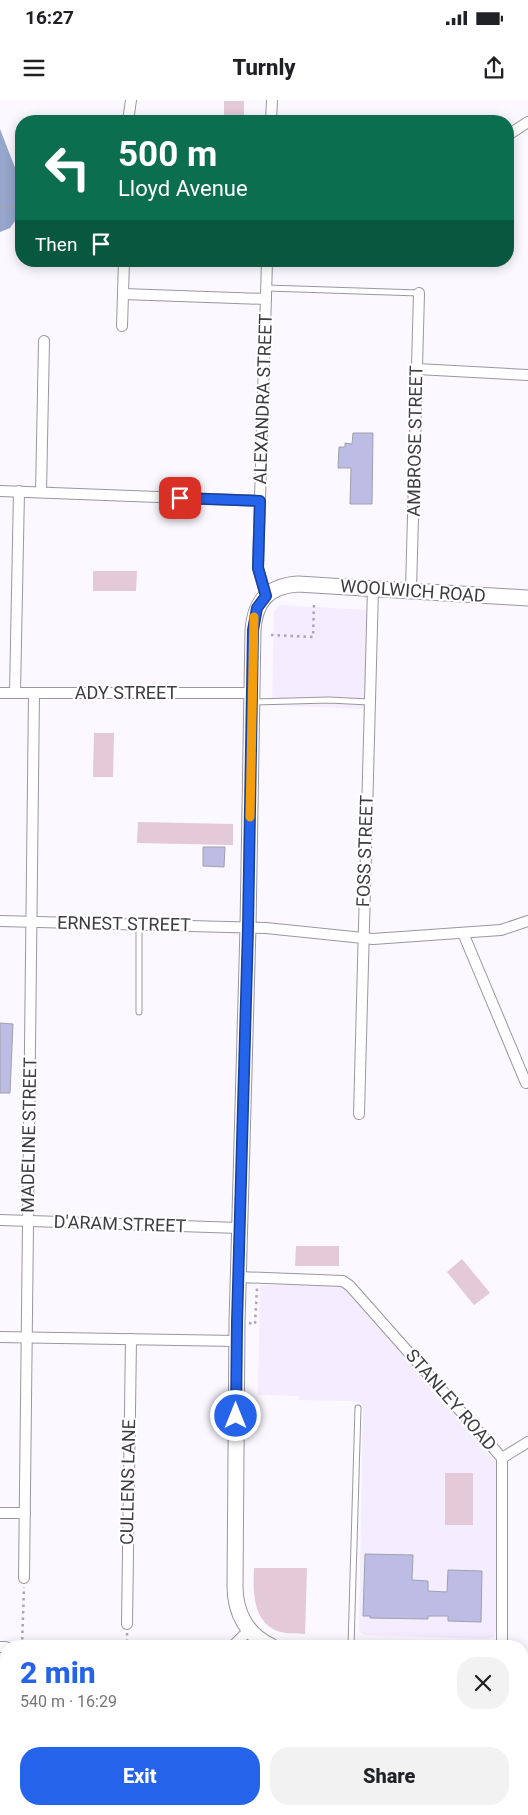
<!DOCTYPE html>
<meta charset="utf-8">
<style>
body{margin:0;font-family:Roboto,sans-serif;background:#f2f2f2;color:#202124;height:100vh;display:flex;flex-direction:column;font-size:19px;white-space:nowrap}
*{box-sizing:border-box;margin:0}
p{font-size:16px;color:#757577}
.icon{flex:none;width:28px;height:28px;fill:none;stroke:currentColor;stroke-width:2;stroke-linecap:round;stroke-linejoin:round}
.map{position:relative;flex:1;overflow:hidden}
.panel{position:absolute;left:0px;top:1540px;width:529px;height:175px;display:flex;flex-direction:column;background:#fff;border-radius:20px 20px 0 0;box-shadow:0 2px 12px #0003}
.panel>*{flex:none}
.hud{position:absolute;left:15px;top:15px;width:499px;height:152px;border-radius:20px;box-shadow:0 2px 12px #0003;background:#0b6e4f;color:#fff;overflow:hidden}
.pin{position:absolute;display:grid;place-items:center;width:42px;height:42px;color:#fff;margin:-21px;border-radius:10px;box-shadow:0 2px 8px #0006}
.me{position:absolute;width:55px;margin:-28px;rotate:0deg;stroke-linejoin:round;filter:drop-shadow(0 0 4px #0008)}
.turn{display:flex;align-items:center;gap:18px;height:105px;padding:0 20px;font-size:22px}
.turn .icon{width:65px;height:65px;stroke-width:2.5}
.turn b{display:block;font-size:35px;line-height:42px}
.then{display:flex;align-items:center;height:48px;padding:0 20px;background:#0003;gap:10px;font-size:19px}
.round{display:grid;place-items:center;flex:none;width:52px;height:52px;border-radius:20px;background:#f2f2f2}
.headline{display:flex;align-items:center;justify-content:space-between;height:85px;padding:0 20px}
h1{font-size:30px;font-weight:800;line-height:38px;color:#2563eb}
.primary-button{display:flex;gap:10px;margin-top:auto;padding:10px 20px}
.primary-button a{flex:1;height:58px;border-radius:20px;background:#2563eb;color:#fff;font-size:20px;font-weight:800;line-height:58px;text-align:center}
.primary-button a+a{background:#f2f2f2;color:#202124}
.status{display:flex;justify-content:space-between;align-items:center;height:35px;padding:0 25px;background:#fff;direction:ltr}
.status svg{height:14px;fill:currentColor}
header{display:flex;justify-content:space-between;align-items:center;height:65px;padding:0 20px;background:#fff;font-size:22px;font-weight:800}
.map>svg:first-child{display:block}
</style>
<div class="status"><b>16:27</b><svg viewBox="0 0 49 12"><path d="M0 12V9h3v3zM5 12V6h3v6zM10 12V3h3v9zM15 12V0h3v12zM26 1h20v11H26zM47 4h2v5h-2z"/></svg></div>
<header><svg class="icon" aria-label="menu" viewBox="0 0 24 24"><path d="M4 6h16M4 12h16M4 18h16"/></svg>Turnly<svg class="icon" aria-label="share" viewBox="0 0 24 24"><path d="M12 15V3M7 8l5-5 5 5M5 13v7h14v-7"/></svg></header>
<div class="map">
<svg width="528" height="1715" viewBox="0 0 528 1715">
<rect width="100%" height="100%" fill="#fbf8ff"/>
<g fill="#f4ecff">
<polygon points="280,505 368,510 364,609 272,605 274,511"/>
<polygon points="260,1185 347,1185 498,1366 496,1529 494,1537 486,1539 365,1535 359,1531 363,1304 352,1301 299,1300 299,1296 258,1295"/>
<polygon points="0,1564 6,1564 6,1709 214,1709 218,1715 0,1715"/>
</g>
<g fill="#e4c9d8">
<rect x="224" y="1" width="20" height="20"/>
<polygon points="93,471 137,471 136,491 93,491"/>
<polygon points="94,633 114,633 113,677 93,677"/>
<polygon points="138,722 233,724 233,745 137,743"/>
<polygon points="296,1146 339,1146 339,1166 295,1166"/>
<polygon points="462,1159 490,1193 474,1205 447,1172"/>
<rect x="445" y="1373" width="28" height="52"/>
<path d="M254,1468h53l-2,66c-8,-1 -17,0 -24,-2 -29,-8 -28,-41 -27,-64z"/>
</g>
<g fill="#d3aac2">
<polygon points="0,1560 6,1560 6,1661 0,1658"/>
<polygon points="98,1709 214,1709 218,1715 202,1715 196,1710 179,1715 110,1715"/>
</g>
<polygon fill="#96a6cc" points="0,29 21,83 20,114 10,128 0,132"/>
<g fill="#bcbce5" stroke="#a0a0ab">
<polygon points="353,333 373,333 372,404 350,404 351,368 338,368 339,347 345,347 345,343 352,344"/>
<polygon points="203,747 225,747 224,767 203,766"/>
<polygon points="0,923 13,924 10,993 0,993"/>
<polygon points="365,1454 413,1455 412,1480 428,1481 428,1491 447,1492 448,1470 482,1471 481,1522 448,1521 448,1516 428,1516 428,1519 370,1518 370,1516 363,1516"/>
</g>
<g fill="none" stroke-linecap="round" stroke-linejoin="round">
<defs>
<g id="lane">
<polyline points="267,188 419,193"/>
<polyline points="252,602 329,600 369,602"/>
<polyline points="139,912 139,825"/>
<polyline points="351,1546 358,1308"/>
</g>
<g id="street">
<polyline points="128,21 131,0"/>
<polyline points="271,21 272,0"/>
<polyline points="508,35 528,22"/>
<polyline points="123,194 266,199"/>
<polyline points="122,226 124,161"/>
<polyline points="417,269 528,275"/>
<polyline points="0,391 260,401"/>
<polyline points="41,392 44,241"/>
<polyline points="411,490 419,193"/>
<polyline points="266,496 258,468 267,161"/>
<polyline points="0,593 252,593"/>
<polyline points="15,593 19,391"/>
<polyline points="0,821 266,828 373,839 501,830 528,821"/>
<polyline points="463,833 526,983"/>
<polyline points="359,1014 373,488"/>
<polyline points="0,1120 240,1128"/>
<polyline points="239,1177 343,1181 350,1186 502,1358 502,1546"/>
<polyline points="0,1237 237,1241"/>
<polyline points="502,1358 528,1342"/>
<polyline points="0,1413 25,1413"/>
<polyline points="24,1478 34,593"/>
<polyline points="127,1524 131,1239"/>
<polyline points="233,1546 249,1530"/>
<polyline points="0,1547 6,1547"/>
<polyline points="522,1559 528,1559"/>
<polyline points="232,1709 236,1715"/>
</g>
<g id="secondary">
<path d="M271,1546c-24,-11 -36,-33 -36,-60l2,-263 11,-396 5,-297c2,-29 15,-44 45,-46l230,14"/>
<polyline points="368,1715 369,1709"/>
</g>
</defs>
<use href="#lane" stroke="#9a96a0" stroke-width="7"/>
<use href="#street" stroke="#9a96a0" stroke-width="12"/>
<use href="#secondary" stroke="#9a96a0" stroke-width="17"/>
<g stroke="#a9a6ac" stroke-width="2.5" stroke-dasharray="2.5 4" stroke-linecap="butt">
<polyline points="0,106 15,107"/>
<polyline points="271,535 313,537 314,504"/>
<polyline points="249,1223 255,1224 257,1188"/>
<polyline points="127,1533 127,1546"/>
<polyline points="22,1546 24,1487"/>
</g>
<use href="#lane" stroke="#fff" stroke-width="5"/>
<use href="#street" stroke="#fff" stroke-width="10"/>
<use href="#secondary" stroke="#fff" stroke-width="15"/>
</g>
<g fill="none" stroke-linecap="round" stroke-linejoin="round">
<defs>
<polyline id="route" points="180,398 260,401 258,468 266,496 257,508 253,530 248,828 237,1223 236,1316"/>
</defs>
<use href="#route" stroke="#184099" stroke-width="12"/>
<use href="#route" stroke="#2563eb" stroke-width="9"/>
<polyline stroke="#f59e0b" stroke-width="9" points="250,717 254,517"/>
</g>
<g text-anchor="middle" stroke-width="4.5" stroke-linejoin="round" paint-order="stroke">
<g font-size="18" fill="#3d3c40" stroke="#fff">
<text transform="translate(263 299) rotate(-88)" y="6">ALEXANDRA STREET</text>
<text transform="translate(415 341) rotate(-89)" y="6">AMBROSE STREET</text>
<text transform="translate(413 491) rotate(4)" y="6">WOOLWICH ROAD</text>
<text x="126" y="599">ADY STREET</text>
<text transform="translate(365 751) rotate(-88)" y="6">FOSS STREET</text>
<text transform="translate(124 824) rotate(1)" y="6">ERNEST STREET</text>
<text transform="translate(29 1035) rotate(-89)" y="6">MADELINE STREET</text>
<text transform="translate(120 1124) rotate(2)" y="6">D'ARAM STREET</text>
<text transform="translate(451 1300) rotate(49)" y="6">STANLEY ROAD</text>
<text transform="translate(128 1382) rotate(-89)" y="6">CULLENS LANE</text>
</g>
</g>
</svg>
<div class="pin" style="left:180px;top:398px;background:#d93025"><svg class="icon" aria-label="arrive" viewBox="0 0 24 24"><path d="M6 21V4h12l-3 4 3 4H6"/></svg></div>
<svg class="me" style="left:236px;top:1316px" viewBox="-20 -20 40 40"><circle r="17" fill="#2563eb" stroke="#fff" stroke-width="3"/><path d="M0-11L8 9 0 5-8 9z" fill="#fff"/></svg>
<div class="hud">
<div class="turn"><svg class="icon" aria-label="left" viewBox="0 0 24 24"><path d="M17 20v-9H6M10 6l-5 5 5 5"/></svg><div><b>500 m</b>Lloyd Avenue</div></div>
<div class="then">Then<svg class="icon" aria-label="arrive" viewBox="0 0 24 24"><path d="M6 21V4h12l-3 4 3 4H6"/></svg></div>
</div>
<section class="panel">
<div class="headline"><div><h1>2 min</h1><p>540 m · 16:29</p></div><a class="round"><svg class="icon" aria-label="close" viewBox="0 0 24 24"><path d="M6 6l12 12M18 6L6 18"/></svg></a></div>
<div class="primary-button"><a>Exit</a><a>Share</a></div>
</section>
</div>
